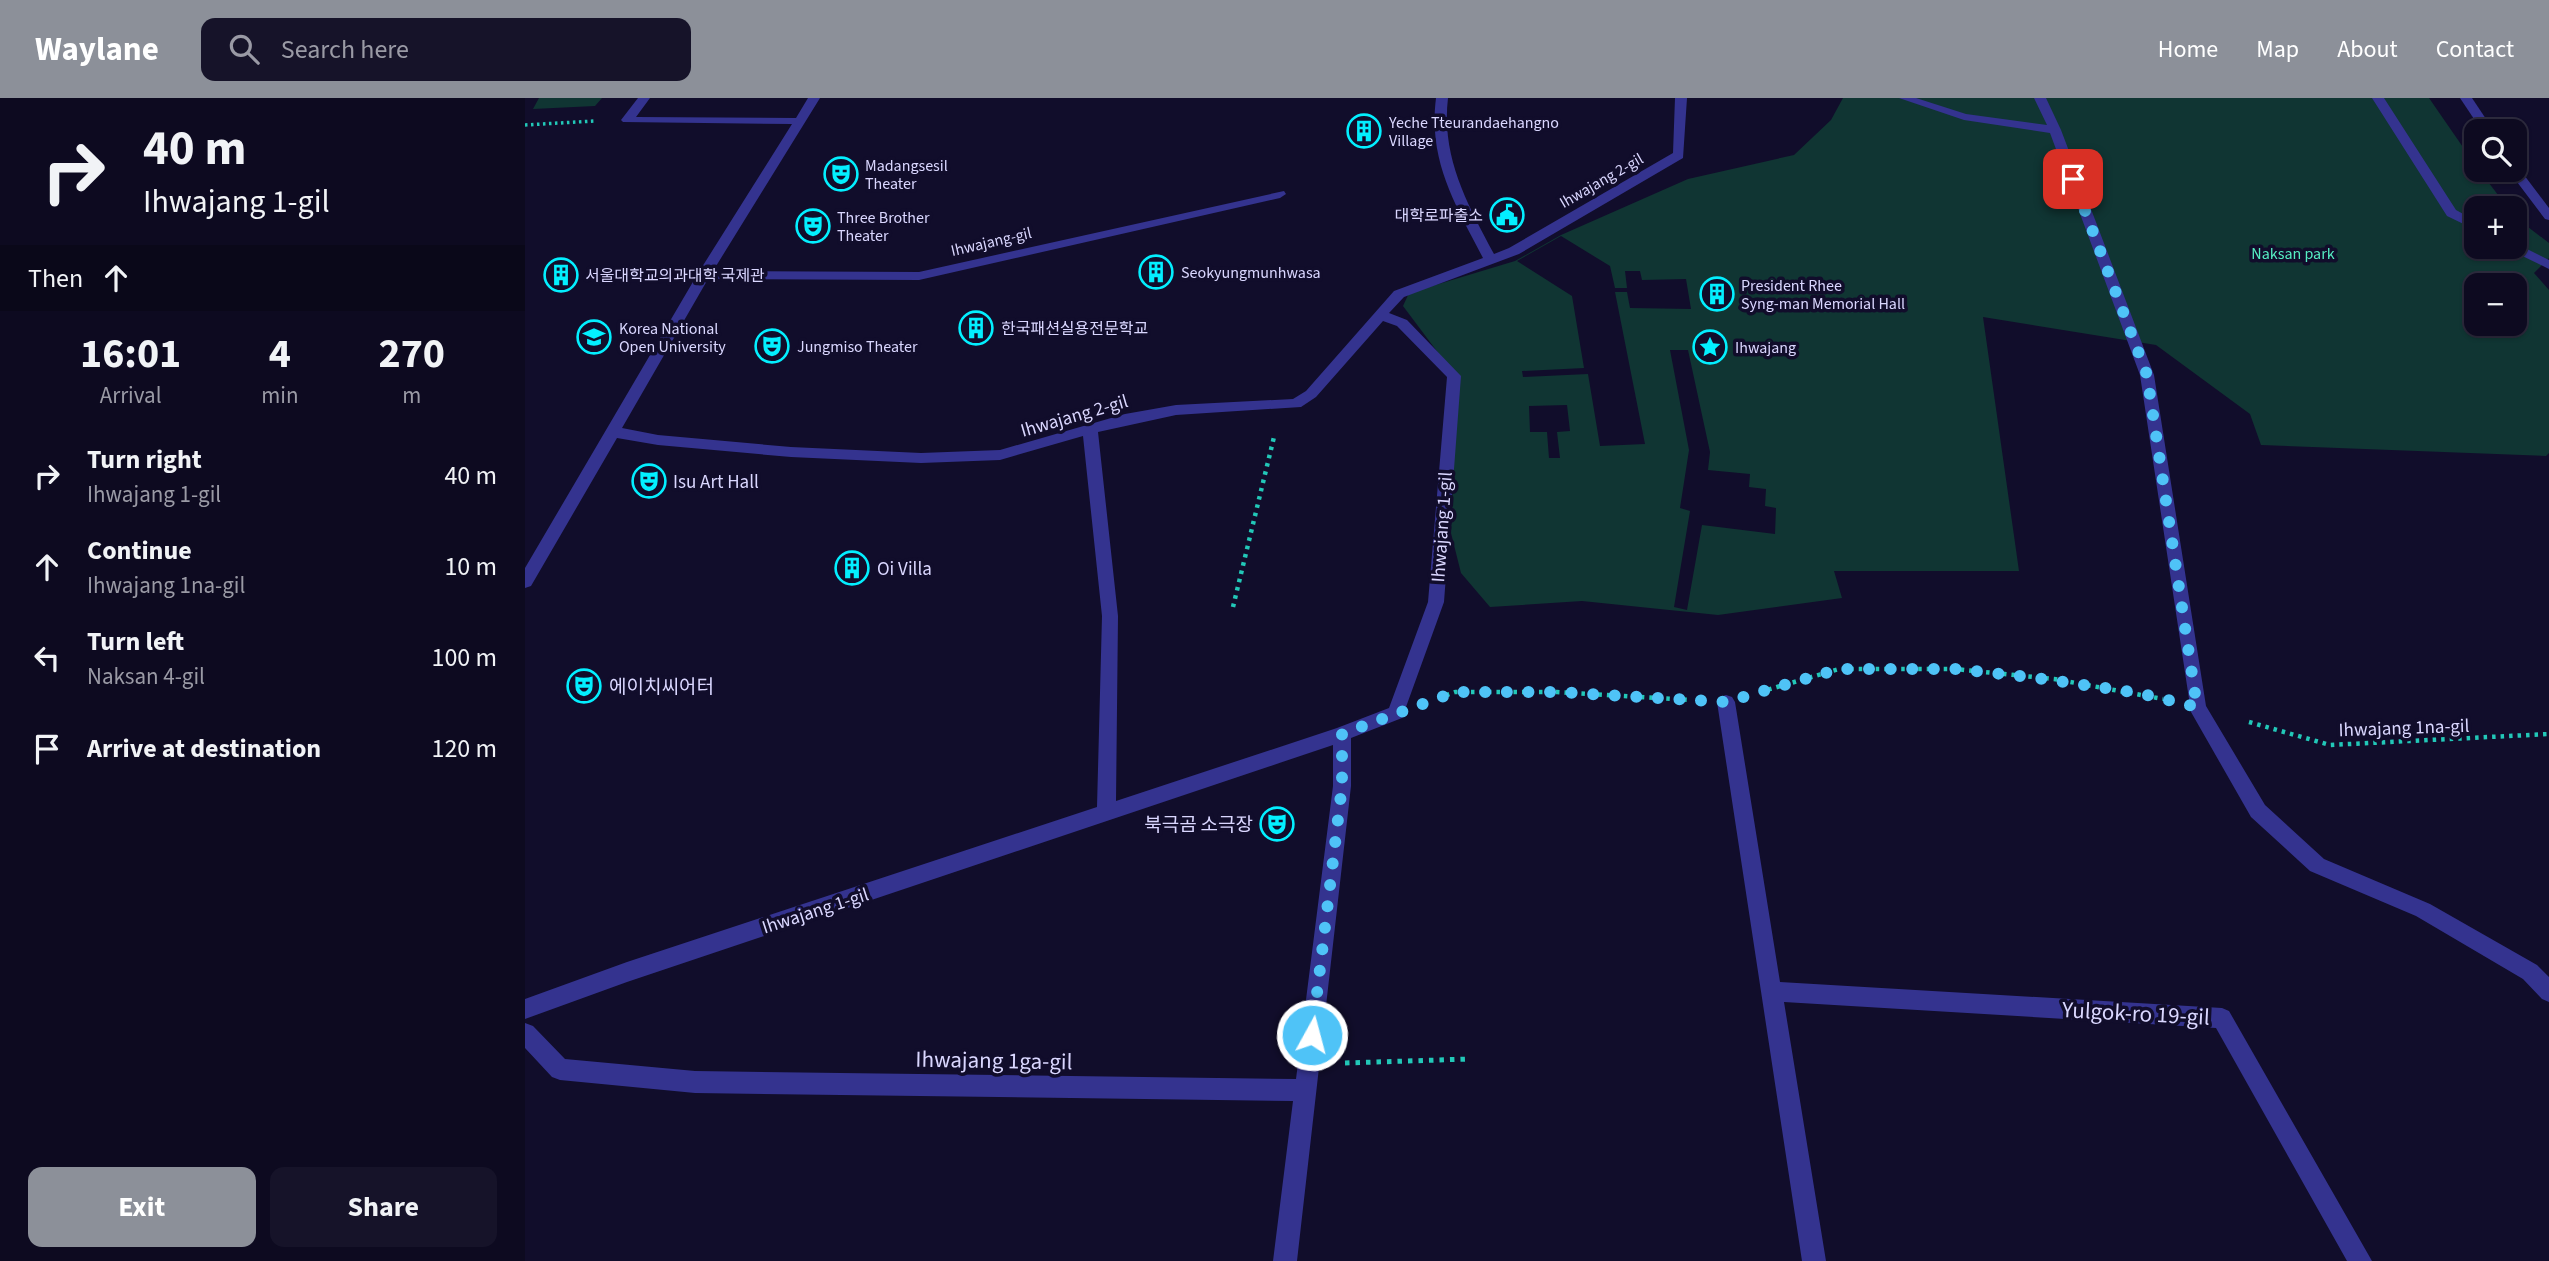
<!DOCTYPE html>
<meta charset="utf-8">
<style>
body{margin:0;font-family:"Source Sans 3","Noto Sans KR",sans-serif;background:#161329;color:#f1f3f6;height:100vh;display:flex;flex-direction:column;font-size:26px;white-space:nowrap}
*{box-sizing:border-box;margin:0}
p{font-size:23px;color:#9a9aa5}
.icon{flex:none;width:38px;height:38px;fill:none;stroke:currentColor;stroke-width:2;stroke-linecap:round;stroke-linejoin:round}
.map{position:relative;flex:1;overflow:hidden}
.details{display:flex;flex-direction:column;background:#0d0a20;width:525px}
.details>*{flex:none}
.banner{background:#0d0a20;color:#f1f3f6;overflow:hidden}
.buttons{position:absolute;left:1939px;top:21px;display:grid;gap:14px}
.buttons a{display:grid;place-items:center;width:63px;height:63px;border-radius:14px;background:#0d0a20;box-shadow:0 2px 5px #0004,0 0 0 2px #2d2b3e;font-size:35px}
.pin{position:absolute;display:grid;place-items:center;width:60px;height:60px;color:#fff;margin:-30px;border-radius:14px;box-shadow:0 4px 10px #0006}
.me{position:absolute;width:77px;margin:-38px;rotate:7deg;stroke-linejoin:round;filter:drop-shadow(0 0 5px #0008)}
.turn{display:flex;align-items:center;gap:24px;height:147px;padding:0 28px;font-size:32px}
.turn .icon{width:91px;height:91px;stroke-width:2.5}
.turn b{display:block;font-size:49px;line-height:60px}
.then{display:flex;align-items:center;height:66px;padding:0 28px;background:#0003;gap:14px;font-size:26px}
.eta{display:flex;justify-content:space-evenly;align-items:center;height:119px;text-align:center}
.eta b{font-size:42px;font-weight:700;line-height:49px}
.primary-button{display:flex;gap:14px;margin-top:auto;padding:14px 28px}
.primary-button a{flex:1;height:80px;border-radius:14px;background:#8c9099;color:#fff;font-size:28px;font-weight:700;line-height:80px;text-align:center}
.primary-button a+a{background:#161329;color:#f1f3f6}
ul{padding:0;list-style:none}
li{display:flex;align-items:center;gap:21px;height:91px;padding:0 28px}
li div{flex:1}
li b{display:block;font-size:26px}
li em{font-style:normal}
header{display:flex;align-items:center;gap:42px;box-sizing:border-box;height:98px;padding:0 35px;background:#8c9099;color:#fff}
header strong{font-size:33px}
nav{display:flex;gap:38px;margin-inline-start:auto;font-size:24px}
.search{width:490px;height:63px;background:#161329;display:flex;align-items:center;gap:18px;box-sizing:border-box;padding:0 24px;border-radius:14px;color:#9a9aa5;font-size:26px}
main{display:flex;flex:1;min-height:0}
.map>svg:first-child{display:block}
</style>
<header>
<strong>Waylane</strong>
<div class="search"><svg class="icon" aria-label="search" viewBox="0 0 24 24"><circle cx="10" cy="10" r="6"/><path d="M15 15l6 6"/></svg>Search here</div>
<nav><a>Home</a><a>Map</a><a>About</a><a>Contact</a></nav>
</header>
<main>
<section class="details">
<div class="banner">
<div class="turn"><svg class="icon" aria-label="right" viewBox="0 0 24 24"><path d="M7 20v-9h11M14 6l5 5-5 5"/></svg><div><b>40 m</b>Ihwajang 1-gil</div></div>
<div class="then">Then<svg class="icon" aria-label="ahead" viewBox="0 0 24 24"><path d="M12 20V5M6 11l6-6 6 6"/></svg></div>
</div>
<div class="eta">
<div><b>16:01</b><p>Arrival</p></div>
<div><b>4</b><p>min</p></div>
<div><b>270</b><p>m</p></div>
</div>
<ul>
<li><svg class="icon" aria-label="right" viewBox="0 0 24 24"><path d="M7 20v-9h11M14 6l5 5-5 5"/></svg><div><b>Turn right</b><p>Ihwajang 1-gil</p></div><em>40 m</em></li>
<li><svg class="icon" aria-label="ahead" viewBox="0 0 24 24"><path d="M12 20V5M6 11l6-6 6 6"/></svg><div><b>Continue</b><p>Ihwajang 1na-gil</p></div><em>10 m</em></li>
<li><svg class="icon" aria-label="left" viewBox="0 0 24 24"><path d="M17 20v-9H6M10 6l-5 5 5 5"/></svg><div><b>Turn left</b><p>Naksan 4-gil</p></div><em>100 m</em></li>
<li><svg class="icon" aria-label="arrive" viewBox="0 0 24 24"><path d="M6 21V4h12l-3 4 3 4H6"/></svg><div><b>Arrive at destination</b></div><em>120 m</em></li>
</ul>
<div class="primary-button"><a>Exit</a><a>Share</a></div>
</section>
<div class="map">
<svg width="2024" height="1163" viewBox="0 0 2024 1163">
<rect width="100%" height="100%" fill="#110d2b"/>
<g fill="#103533" fill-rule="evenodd">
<polygon points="14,0 77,0 70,8 8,11"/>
<path d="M1318,0h586l47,68v4h3l29,38h-32v39h39v-30l34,26v15l-15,15 15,17v163l-3,3 -285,-11 -11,-31 -94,-69 -173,-28 36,254h-185l8,27 -124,17 -136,-14 -92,6 -29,-34 -10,-40 6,-155 -54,-72 6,-13 106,-32 46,-26 127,-56 106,-24 37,-35zM1036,138l49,30 5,22h12l-2,-17h15l2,9 44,-1 5,30 -61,-1 -3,-16h-12l30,152 -45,2 -12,-72 -65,3 -1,-6 62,-3 -12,-72 -55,-35zM1951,187h39v39h-39zM1145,252h18l22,102 -2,18 42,4 -1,13 17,2 -1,17 11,2 -1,26 -73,-9 -15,85 -13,-3 16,-96 -10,-3 9,-58zM1042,307l3,26 -13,1 3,26h-11l-2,-26h-17l-1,-26z"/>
</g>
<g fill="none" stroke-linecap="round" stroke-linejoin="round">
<polyline stroke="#22c8b8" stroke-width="3.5" stroke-dasharray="2.5 3.5" stroke-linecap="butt" points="0,27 69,23"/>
<g stroke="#22c8b8" stroke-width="4.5" stroke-dasharray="3.5 5" stroke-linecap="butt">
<polyline points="708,509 749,339"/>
<polyline points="1235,594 1314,571 1430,571 1529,581 1638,601"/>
<polyline points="913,600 930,594 1032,594 1165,602"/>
<polyline points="1724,624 1805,647 2024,636"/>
</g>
<polyline stroke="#22c8b8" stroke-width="5" stroke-dasharray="4.5 6" stroke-linecap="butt" points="820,965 944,961"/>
<g fill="#34338f" fill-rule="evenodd">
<path d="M113,0h12l-14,19 160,1 12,-20h12l-107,173 206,1 365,-81 2,3 -6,4 -361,82 -211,-1 -86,149 36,7 133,12 130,6 79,-3 125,-36 51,-9 117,-6 13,-8 88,-100 89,-33c-28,-54 -55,-97 -47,-160h12c-7,59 19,105 46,156l15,-6 164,-95 2,-55h12l-4,60 -164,96 -115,43 -15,16 18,7 54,56 -17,226 -42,116 -51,20v48l-54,475h-24l20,-160 -598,-8 -135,-13 -8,-3 -27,-29v-25l8,3 32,33 130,12 601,8 37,-293v-41l-706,237 -102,37v-20l102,-37 470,-155 5,-191 -19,-180 -83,24 -79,3 -130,-6 -133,-12 -41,-7 -86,148 -6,2v-20l172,-293 95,-151 -169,-2 -2,-2zM858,223l14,5 50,51 -19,225 -39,106 -52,20 -221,73 2,-185 -20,-184 78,-17 125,-8 15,-10z"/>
<polygon points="1374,0 1391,0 1441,16 1522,27 1509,0 1521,0 1536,32 1629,277 1681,608 1740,707 1799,761 1905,806 2012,867 2024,879 2024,904 2017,901 1998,881 1891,818 1785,773 1726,719 1666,614 1615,277 1525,35 1439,22"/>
<polygon points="1847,0 1859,0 1931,112 1951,123 1951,132 1922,118"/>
<polygon points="1935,0 1947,0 1969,33 1957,33"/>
<polygon points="1990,69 1993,69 2024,110 2024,122 2020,121 1983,72 1990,72"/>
<polygon points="1990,145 2024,162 2024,171 1985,152 1984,149 1990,149"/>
<polygon points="1201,597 1207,599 1210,604 1255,884 1697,910 1704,913 1847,1163 1822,1163 1691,930 1259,904 1301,1163 1277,1163 1192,604 1195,599"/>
</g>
</g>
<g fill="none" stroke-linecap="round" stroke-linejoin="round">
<polyline stroke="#4fc3f7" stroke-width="12" stroke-dasharray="0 21.6" points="787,937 817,688 817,636 930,594 1032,594 1201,604 1314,571 1430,571 1505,579 1614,595 1672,609 1622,277 1548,81"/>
</g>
<defs>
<symbol id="building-ring" viewBox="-11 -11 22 22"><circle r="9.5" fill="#110d2b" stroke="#03efff" stroke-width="1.5"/><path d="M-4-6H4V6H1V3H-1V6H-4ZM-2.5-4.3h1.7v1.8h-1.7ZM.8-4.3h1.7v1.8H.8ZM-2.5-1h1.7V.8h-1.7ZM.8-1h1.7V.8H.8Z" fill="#03efff"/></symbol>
<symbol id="theatre-ring" viewBox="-11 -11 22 22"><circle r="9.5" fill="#110d2b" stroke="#03efff" stroke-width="1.5"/><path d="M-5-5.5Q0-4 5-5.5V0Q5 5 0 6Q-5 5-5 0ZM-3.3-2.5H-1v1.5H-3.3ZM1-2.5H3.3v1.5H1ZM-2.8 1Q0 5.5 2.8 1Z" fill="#03efff"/></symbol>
<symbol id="civic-ring" viewBox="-11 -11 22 22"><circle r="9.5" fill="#110d2b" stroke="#03efff" stroke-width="1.5"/><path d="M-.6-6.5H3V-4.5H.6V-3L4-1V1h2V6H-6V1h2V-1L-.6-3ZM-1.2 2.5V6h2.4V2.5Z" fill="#03efff"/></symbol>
<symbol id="university-ring" viewBox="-11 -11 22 22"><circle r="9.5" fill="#110d2b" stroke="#03efff" stroke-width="1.5"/><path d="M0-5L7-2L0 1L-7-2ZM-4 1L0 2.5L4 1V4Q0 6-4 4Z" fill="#03efff"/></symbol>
<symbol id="sight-ring" viewBox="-11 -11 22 22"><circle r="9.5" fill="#110d2b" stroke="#03efff" stroke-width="1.5"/><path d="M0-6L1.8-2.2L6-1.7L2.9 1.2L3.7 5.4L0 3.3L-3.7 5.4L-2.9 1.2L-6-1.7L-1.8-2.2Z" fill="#03efff"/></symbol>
</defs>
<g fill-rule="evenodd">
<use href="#building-ring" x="820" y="14" width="38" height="38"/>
<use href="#theatre-ring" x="297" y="57" width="38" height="38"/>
<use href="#civic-ring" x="963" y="98" width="38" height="38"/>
<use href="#theatre-ring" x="269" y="109" width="38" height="38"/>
<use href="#building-ring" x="612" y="155" width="38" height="38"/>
<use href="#building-ring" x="17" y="158" width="38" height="38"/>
<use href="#building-ring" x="1173" y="177" width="38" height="38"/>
<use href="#building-ring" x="432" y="211" width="38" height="38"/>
<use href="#university-ring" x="50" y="220" width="38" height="38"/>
<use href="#theatre-ring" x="228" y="229" width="38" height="38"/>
<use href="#sight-ring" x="1166" y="230" width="38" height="38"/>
<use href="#theatre-ring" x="105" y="364" width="38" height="38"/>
<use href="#building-ring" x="308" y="451" width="38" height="38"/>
<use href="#theatre-ring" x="40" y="569" width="38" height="38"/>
<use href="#theatre-ring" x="733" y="707" width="38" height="38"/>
</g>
<g text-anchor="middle" stroke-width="7" stroke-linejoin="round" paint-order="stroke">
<g font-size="16" fill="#dad7ff" stroke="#110d2b" text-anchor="start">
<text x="864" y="30">Yeche Tteurandaehangno<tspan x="864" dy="18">Village</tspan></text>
<text x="340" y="73">Madangsesil<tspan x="340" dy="18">Theater</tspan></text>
<text x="958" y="123" text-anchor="end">대학로파출소</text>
<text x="312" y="125">Three Brother<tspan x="312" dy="18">Theater</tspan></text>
<text x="656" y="180">Seokyungmunhwasa</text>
<text x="60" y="183">서울대학교의과대학 국제관</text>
<text x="1216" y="193">President Rhee<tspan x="1216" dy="18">Syng-man Memorial Hall</tspan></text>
<text x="94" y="236">Korea National<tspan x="94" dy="18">Open University</tspan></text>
<text x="476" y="236">한국패션실용전문학교</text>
<text x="272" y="254">Jungmiso Theater</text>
<text x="1210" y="255">Ihwajang</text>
</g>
<g font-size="16" fill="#dad7ff" stroke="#110d2b">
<text transform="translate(1076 82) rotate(-30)" y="6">Ihwajang 2-gil</text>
<text transform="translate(466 143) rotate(-13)" y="6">Ihwajang-gil</text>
</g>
<g font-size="16" fill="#55edc2" stroke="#110d2b">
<text x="1768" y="161">Naksan park</text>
</g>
<g font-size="19" fill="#dad7ff" stroke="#110d2b">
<text transform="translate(549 317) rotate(-16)" y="7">Ihwajang 2-gil</text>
<text transform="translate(916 429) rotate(-86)" y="7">Ihwajang 1-gil</text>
<text transform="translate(1879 629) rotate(-2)" y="7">Ihwajang 1na-gil</text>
<text transform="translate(290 812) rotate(-18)" y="7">Ihwajang 1-gil</text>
</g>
<g font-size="19" fill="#dad7ff" stroke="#110d2b" text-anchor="start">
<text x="148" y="390">Isu Art Hall</text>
<text x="352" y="477">Oi Villa</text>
<text x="84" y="595">에이치씨어터</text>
<text x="728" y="733" text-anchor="end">북극곰 소극장</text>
</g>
<g font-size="23" fill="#dad7ff" stroke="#110d2b">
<text transform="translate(1611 915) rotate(3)" y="8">Yulgok-ro 19-gil</text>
<text transform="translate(469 962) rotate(1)" y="8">Ihwajang 1ga-gil</text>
</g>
</g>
</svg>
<div class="buttons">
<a><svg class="icon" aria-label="search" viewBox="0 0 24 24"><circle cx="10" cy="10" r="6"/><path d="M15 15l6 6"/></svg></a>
<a>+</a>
<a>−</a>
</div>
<div class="pin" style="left:1548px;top:81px;background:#d93025"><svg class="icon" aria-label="arrive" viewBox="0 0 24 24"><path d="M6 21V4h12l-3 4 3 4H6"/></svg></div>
<svg class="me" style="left:787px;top:937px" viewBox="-20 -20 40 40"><circle r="17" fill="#4fc3f7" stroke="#fff" stroke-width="3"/><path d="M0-11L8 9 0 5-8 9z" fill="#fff"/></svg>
</div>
</main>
